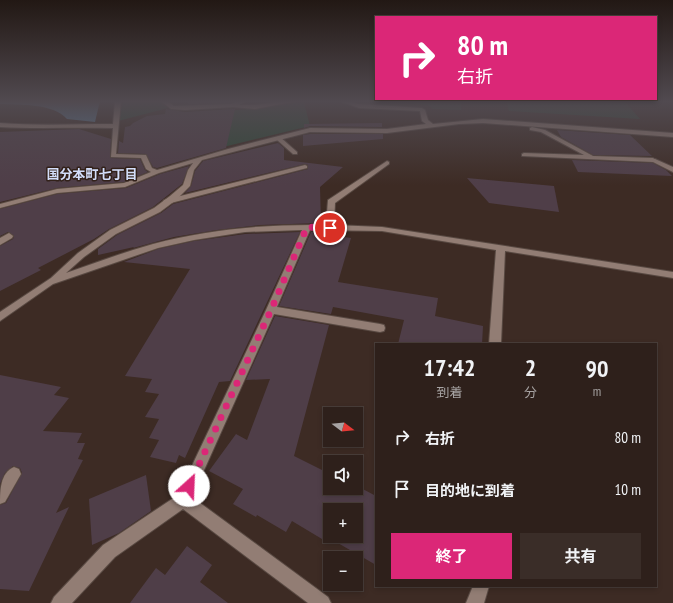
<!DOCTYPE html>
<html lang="ja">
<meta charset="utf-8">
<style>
body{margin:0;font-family:"PT Sans Narrow","Noto Sans JP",sans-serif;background:#3a2d28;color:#f1f3f6;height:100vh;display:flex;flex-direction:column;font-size:15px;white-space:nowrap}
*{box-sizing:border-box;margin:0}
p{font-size:13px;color:#a7a3a3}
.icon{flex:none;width:22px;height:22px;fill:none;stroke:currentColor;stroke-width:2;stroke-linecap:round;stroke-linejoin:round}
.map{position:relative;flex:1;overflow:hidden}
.details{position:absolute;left:375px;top:343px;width:282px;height:244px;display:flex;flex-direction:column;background:#2e201b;border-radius:0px;box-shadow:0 2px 6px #0003,0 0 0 1px #493e3a}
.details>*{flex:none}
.guide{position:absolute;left:375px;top:16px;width:282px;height:84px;border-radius:0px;box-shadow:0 2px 6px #0003,0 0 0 1px #493e3a;background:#db2777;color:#fff;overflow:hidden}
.needle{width:26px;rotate:106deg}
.fabs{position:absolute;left:323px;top:407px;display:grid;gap:8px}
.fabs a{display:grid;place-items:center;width:40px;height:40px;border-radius:0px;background:#2e201b;box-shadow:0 2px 6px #0003,0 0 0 1px #493e3a;font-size:20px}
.pin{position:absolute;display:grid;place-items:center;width:34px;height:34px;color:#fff;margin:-17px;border:2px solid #fff;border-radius:50%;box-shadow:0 1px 4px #0007}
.me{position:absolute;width:44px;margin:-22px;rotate:25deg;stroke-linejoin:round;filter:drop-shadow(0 0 3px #0008)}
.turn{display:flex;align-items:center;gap:14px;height:84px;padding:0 16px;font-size:18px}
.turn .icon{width:52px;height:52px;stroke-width:2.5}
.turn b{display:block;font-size:28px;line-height:34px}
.eta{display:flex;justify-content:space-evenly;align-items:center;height:68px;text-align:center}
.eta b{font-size:24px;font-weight:700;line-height:28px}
.primary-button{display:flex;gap:8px;margin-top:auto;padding:8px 16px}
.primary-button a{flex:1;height:46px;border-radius:0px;background:#db2777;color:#fff;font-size:16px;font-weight:700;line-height:46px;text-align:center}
.primary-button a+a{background:#3a2d28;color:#f1f3f6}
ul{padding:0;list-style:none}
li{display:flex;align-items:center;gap:12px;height:52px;padding:0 16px}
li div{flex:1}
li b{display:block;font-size:15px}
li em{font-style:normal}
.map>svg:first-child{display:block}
</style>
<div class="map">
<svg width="673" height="603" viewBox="0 0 673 603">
<rect width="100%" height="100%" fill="#3d2b24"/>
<g fill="#2f4737">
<polygon points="123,101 159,101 168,108 118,121"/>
<polygon points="397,101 461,101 461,110 433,109 428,105"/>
<polygon points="506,101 624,101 640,119 509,111"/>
<polygon points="304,102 310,126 215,149 220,112"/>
</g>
<path fill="#587c99" d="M0,101h100l-5,21 -28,-3c-14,-16 -47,-14 -67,-15z"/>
<g fill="#4f3e48" fill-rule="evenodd">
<polygon points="188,101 236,101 231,103 188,104"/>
<polygon points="166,109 185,112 235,109 226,148 157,168 153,167 146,154 118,153 119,141 123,143 125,127 130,126 133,123 147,116 165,114"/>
<polygon points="382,123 382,127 310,126 304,128 304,124"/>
<polygon points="79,129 111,139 110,158 140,159 145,170 148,172 124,182 57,188 0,202 0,132"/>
<polygon points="557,130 630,135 652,156 593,155 561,137"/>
<polygon points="310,134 383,134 383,139 303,146 303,135"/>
<polygon points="278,143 284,148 284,160 343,167 320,187 321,223 260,225 217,230 174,237 133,248 134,247 98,255 98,249 117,235 161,213 173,204 308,169 308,165 305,164 185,193 191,186 195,171 203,161"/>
<polygon points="572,160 653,163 666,170 672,176 578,172"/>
<polygon points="189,166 182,184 153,207 109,229 94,239 38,268 41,270 0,291 0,246 13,239 14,236 8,232 0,236 0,209 57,194 126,188 160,174"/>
<polygon points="467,178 554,186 559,212 489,203"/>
<polygon points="300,232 230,381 219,382 185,458 179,455 176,463 150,457 159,440 149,438 159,419 145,417 159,394 145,392 152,379 125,376 190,269 124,262 158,249 194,241 245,234"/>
<polygon points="311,232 321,232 321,234 351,238 338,282 438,298 435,316 483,326 482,344 398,344 404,320 333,307 331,314 279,306"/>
<path d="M275,316l54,9 -35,131 36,18v14h26l1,-2 19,10v69l-52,-30 -2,4 -30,-18 -6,11 -29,-17 -1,2 -23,-13 10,-15 -34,-18 27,-37 11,6 23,-61 -24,1zM330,510h26v26h-26z"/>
<polygon points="0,375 61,387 54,395 69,398 43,431 82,433 77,443 85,443 78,459 83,460 56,513 69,507 29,591 0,589 0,505 6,503 22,473 20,468 13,466 5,473 0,484"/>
<polygon points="146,475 151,511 119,533 92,545 89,499"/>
<polygon points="187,546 212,565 200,582 228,603 130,603 156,568 165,575"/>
</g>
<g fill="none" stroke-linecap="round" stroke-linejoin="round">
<defs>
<g id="lane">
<polygon points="276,137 280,137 297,152 297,154 293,154 276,139"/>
<polygon points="651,159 655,159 673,167 673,172 651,161"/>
<polygon points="305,165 307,166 307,168 167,204 163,202 164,200"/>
</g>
<g id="street">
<path d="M115,101h6l-5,53 30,1 6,13 5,2 71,-21 82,-21 77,1 39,-5 -4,-3 -2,-10 -61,-3 -19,-7h6l13,3 63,4 3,2 3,10 5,4 50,-5 190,14v4l-190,-14 -24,1 -72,9 -77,-1 -108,28 -8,10 -4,16 -14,14 -16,12 -44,22 -32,23 -18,16c29,-10 58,-21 87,-29 56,-15 115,-20 173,-19l2,-25 59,-39 2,1v2l-54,39 -1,22 48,2 291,45v6l-168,-27 -4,93h-12l7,-94 -114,-19 -72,-1 -33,77 103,17 4,1 1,3 -1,3 -4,1 -106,-18 -82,183 136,100 3,6h-23l-125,-94 -68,48 -43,46h-21l3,-6 49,-52 75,-50 88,-185 36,-80 -57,2 -51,8 -36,8 -105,36 -53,37v-9l51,-34 27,-25 32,-23 44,-22 16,-12 13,-11 5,-15 5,-7 -34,10 -34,14 -68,6 -57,15v-4l57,-15 67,-6 27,-11 -5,-3 -5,-11 -30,-1 2,-29c-38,-1 -76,1 -113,-1v-4c38,3 75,1 113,1z"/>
<polygon points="161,101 167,101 174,106 231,104 239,101 246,101 239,105 255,105 286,101 297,101 255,109 233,107 185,110 171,109"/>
<polygon points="532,127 545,130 593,156 653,158 656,160 653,162 522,156 522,154 524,153 584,155 541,132 530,130 530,128"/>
<polygon points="9,233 13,236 12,238 0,245 0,238"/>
<path d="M14,467l5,2 2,5 -16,28 -5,2c0,-13 0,-31 14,-37z"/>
<polygon points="473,586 489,586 484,603 466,603"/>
</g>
</defs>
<use href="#lane" stroke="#584942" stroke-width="2"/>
<use href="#street" stroke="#584942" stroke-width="2"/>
<use href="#lane" fill="#927d74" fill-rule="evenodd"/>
<use href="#street" fill="#927d74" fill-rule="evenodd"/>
</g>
<linearGradient id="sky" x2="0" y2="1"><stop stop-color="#221814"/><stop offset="0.55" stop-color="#514a50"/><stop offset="1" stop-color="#514a50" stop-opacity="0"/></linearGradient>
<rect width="673" height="185" fill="url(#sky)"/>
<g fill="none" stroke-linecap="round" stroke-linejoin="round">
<polyline stroke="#db2777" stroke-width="7" stroke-dasharray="0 12.6" points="189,486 271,310 307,227 330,228"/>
</g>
<g text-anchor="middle" stroke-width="3" stroke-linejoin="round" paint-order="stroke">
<g font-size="13" font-weight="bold" fill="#d3defa" stroke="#32211a">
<text x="92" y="179">国分本町七丁目</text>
</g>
</g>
</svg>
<div class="fabs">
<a><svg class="needle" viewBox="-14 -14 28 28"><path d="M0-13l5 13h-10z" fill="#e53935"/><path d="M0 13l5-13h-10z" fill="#a7a3a3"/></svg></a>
<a><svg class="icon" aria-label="sound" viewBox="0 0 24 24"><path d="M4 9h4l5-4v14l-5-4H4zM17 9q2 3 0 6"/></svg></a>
<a>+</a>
<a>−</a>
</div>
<div class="pin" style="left:330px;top:228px;background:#d93025"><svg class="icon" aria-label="arrive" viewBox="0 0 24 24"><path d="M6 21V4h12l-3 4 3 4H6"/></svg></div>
<svg class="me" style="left:189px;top:486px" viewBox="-20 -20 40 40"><circle r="19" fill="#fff"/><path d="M0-13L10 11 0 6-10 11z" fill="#db2777"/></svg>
<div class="guide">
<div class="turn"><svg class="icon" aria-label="right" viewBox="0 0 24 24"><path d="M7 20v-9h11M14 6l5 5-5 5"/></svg><div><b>80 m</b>右折</div></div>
</div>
<section class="details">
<div class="eta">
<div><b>17:42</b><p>到着</p></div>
<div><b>2</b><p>分</p></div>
<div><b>90</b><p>m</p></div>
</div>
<ul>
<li><svg class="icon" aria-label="right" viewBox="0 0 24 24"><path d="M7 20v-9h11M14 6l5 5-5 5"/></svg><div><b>右折</b></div><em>80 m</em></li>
<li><svg class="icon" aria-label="arrive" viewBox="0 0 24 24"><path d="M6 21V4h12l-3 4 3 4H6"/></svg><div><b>目的地に到着</b></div><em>10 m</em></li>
</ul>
<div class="primary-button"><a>終了</a><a>共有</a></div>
</section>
</div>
